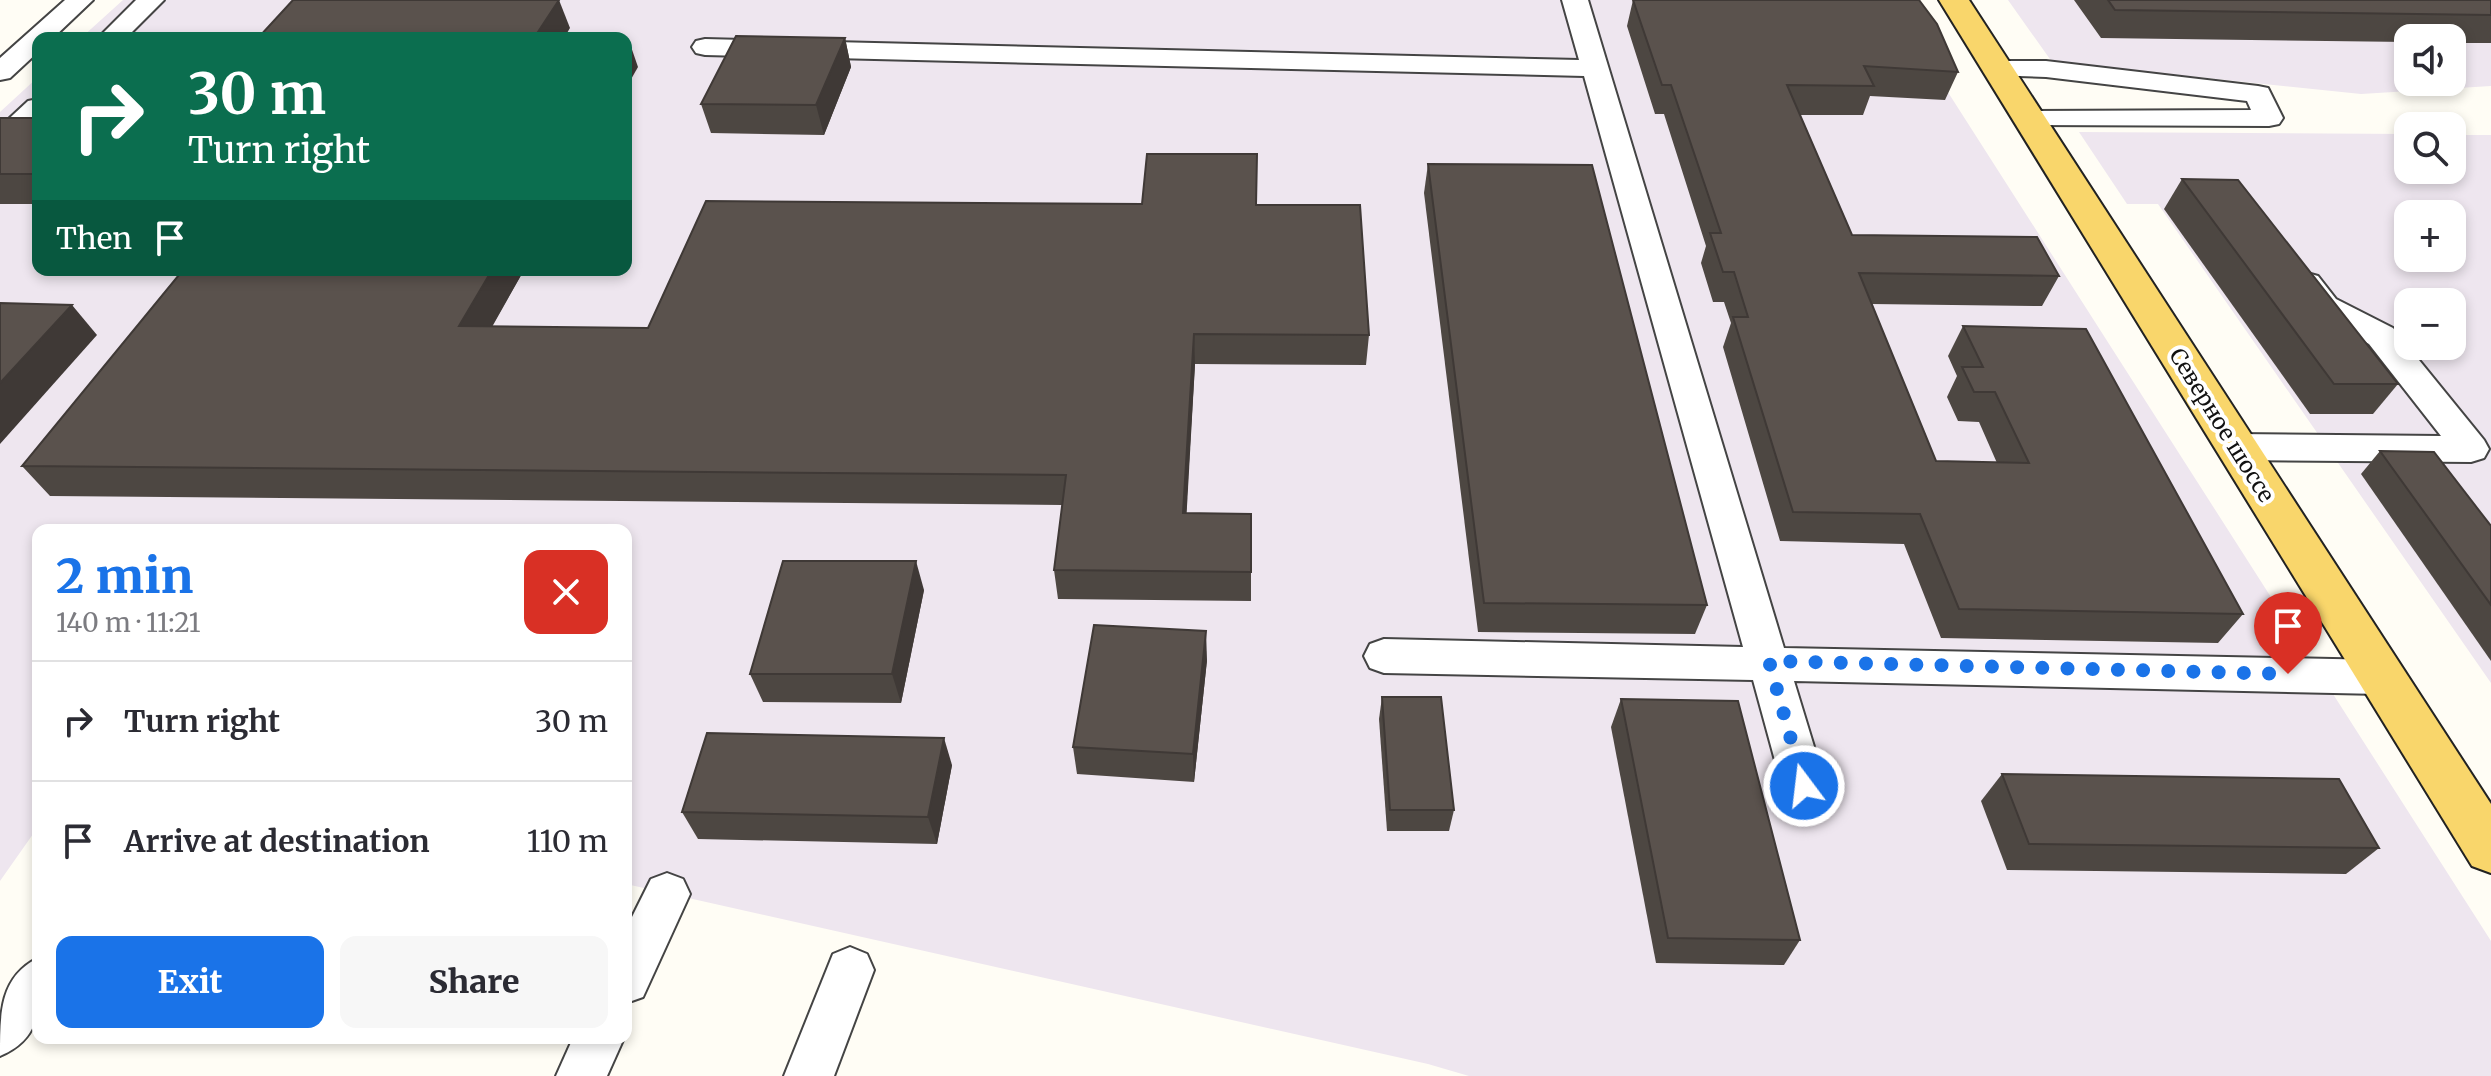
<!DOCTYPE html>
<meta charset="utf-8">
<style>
body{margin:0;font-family:Merriweather,serif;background:#f7f7f7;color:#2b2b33;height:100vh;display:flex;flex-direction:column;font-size:30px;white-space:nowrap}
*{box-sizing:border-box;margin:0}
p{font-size:26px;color:#7c7c81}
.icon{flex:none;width:44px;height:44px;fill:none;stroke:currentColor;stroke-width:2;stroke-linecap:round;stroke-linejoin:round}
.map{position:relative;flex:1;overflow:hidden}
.details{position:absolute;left:32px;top:524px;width:600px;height:520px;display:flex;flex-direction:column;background:#fff;border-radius:16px;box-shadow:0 4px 12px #0003}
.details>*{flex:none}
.top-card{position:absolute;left:32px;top:32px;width:600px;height:244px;border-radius:16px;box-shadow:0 4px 12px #0003;background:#0b6e4f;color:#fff;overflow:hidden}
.buttons{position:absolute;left:2394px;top:24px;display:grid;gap:16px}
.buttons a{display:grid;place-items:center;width:72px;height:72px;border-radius:16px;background:#fff;box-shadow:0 4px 12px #0003;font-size:40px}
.pin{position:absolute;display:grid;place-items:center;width:68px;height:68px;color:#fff;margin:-82px -34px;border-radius:50% 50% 50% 0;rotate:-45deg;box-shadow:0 0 8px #0007}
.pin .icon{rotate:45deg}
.me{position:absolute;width:88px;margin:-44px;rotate:345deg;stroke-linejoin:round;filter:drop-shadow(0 0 6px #0008)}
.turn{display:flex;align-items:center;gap:28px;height:168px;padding:0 24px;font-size:36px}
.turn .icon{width:104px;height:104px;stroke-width:2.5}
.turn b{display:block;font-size:56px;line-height:68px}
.then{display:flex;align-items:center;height:76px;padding:0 24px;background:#0003;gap:16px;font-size:30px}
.round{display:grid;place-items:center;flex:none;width:84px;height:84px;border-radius:16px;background:#f7f7f7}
.overview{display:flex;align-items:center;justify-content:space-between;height:136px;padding:0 24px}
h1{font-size:48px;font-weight:800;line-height:60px;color:#1a73e8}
.primary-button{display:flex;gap:16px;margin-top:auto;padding:16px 24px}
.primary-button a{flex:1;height:92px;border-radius:16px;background:#1a73e8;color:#fff;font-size:32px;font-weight:800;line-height:92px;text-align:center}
.primary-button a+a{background:#f7f7f7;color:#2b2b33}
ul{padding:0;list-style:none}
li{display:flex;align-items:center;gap:24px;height:120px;padding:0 24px;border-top:2px solid #e1e1e2}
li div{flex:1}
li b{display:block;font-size:30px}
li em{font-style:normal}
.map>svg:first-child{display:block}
</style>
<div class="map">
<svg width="2491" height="1076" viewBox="0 0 2491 1076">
<rect width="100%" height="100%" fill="#fffdf5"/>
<g fill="#eee6ef" fill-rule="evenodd">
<polygon points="123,0 1889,0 2491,941 2491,1076 1469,1076 1428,1064 626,884 626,530 38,530 38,827 0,881 0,112 38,77 38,270 626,270 626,38 81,38"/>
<path d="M2008,0h483v86l-130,8 -309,-32zM2408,38h44v44h-44z"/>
<path d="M2079,132l329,2v36h44v-35h39v548l-333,-479h-31zM2408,214h44v44h-44zM2408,302h44v44h-44z"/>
</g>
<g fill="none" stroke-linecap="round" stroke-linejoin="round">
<defs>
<g id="minor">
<polygon points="65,0 93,0 53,38 38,38 38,52 10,78 0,80 0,58"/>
<polygon points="136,0 164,0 126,38 98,38"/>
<polygon points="1562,0 1588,0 1784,648 2380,660 2395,665 2401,677 2395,689 2380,694 1794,681 1826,786 1820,800 1804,805 1788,800 1782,786 1753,680 1384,673 1370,668 1364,656 1370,644 1384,639 1743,647 1584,76 705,55 696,53 692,47 696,41 705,39 1579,60"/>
<polygon points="1997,61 2046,61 2258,86 2268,88 2283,118 2279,124 2269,126 2028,125 2018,123 2014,117 2018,111 2251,110 2247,101 2046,77 1988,75 1984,69 1988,63"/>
<polygon points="38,99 38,122 10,149 0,152 0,127 28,101"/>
<polygon points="2307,273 2318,276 2336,299 2393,328 2484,440 2489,449 2484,458 2471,462 2236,460 2223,456 2218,447 2223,438 2236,434 2441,436 2369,344 2314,313 2291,283 2296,276"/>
<polygon points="667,873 683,879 690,894 643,997 626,1003 626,929 651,879"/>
<polygon points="850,947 867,954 874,970 834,1076 784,1076 833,954"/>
<path d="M38,958c0,42 9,78 -38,98 0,-44 0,-79 38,-98z"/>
<polygon points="573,1038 624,1038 607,1076 556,1076"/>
</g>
<polygon id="major" points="1939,0 1969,0 2491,804 2491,873 2472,866"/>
</defs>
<use href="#minor" stroke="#444" stroke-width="4"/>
<use href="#major" stroke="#222" stroke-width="4"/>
<use href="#minor" fill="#fff" fill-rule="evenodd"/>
<use href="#major" fill="#f9d66b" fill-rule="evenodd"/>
</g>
<g fill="#4d4742">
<polygon points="1633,0 1919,0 1958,72 1945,100 1870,96 1863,115 1800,115 1852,235 2059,276 2042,306 1871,304 1936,461 1997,463 1979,422 1958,421 1947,397 1957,376 1948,356 1963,326 2243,614 2218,643 1941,638 1904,544 1780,541 1723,347 1731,323 1724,302 1713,302 1701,263 1706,246 1664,114 1655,114 1627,26"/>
<polygon points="2074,0 2491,0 2491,43 2452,43 2452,38 2408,38 2408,42 2101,38"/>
<polygon points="845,38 851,67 824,135 711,133 701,104"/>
<rect x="0" y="118" width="38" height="86"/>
<polygon points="1428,164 1707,605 1695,634 1478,632 1424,193"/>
<polygon points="2182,179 2398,384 2373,414 2310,414 2164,209"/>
<polygon points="1256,205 1369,335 1366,365 1195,364 1186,513 1251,514 1251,601 1058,599 1054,570 1062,505 50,496 22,466 524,270 492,327 648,328"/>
<polygon points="2380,451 2491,526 2491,661 2361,474"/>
<polygon points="924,590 901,703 763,702 750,674"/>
<polygon points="1207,660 1194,782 1077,774 1073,747"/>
<polygon points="1382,697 1454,810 1449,831 1387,831 1379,719"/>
<polygon points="1621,699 1800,940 1784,965 1656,963 1611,727"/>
<polygon points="952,765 937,844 698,839 682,812"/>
<polygon points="2002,774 2379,848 2346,874 2007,870 1981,801"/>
</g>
<g fill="#3f3936">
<polygon points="559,0 570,28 564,38 534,38"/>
<polygon points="628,38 638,67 626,88 626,41"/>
<polygon points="845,38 851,67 824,135 816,105"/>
<polygon points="492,270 524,270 475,356 459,326"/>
<polygon points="72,305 97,335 0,444 0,383"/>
<polygon points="1194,334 1195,364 1185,542 1183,513"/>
<polygon points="916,561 924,590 901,703 892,674"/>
<polygon points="1206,631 1207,660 1194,782 1193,754"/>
<polygon points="944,738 952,765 937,844 928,817"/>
</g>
<g fill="#5a524d" stroke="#3f3936" stroke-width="2">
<polygon points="293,0 559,0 534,38 556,38 258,38"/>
<polygon points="1633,0 1919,0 1937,24 1958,72 1864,66 1874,86 1787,85 1852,235 2037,237 2059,276 1859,273 1936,461 2029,463 1995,392 1974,392 1962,367 1983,367 1963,326 2086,329 2243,614 1959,609 1920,514 1793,512 1733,317 1748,317 1734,272 1723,272 1710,233 1721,233 1671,85 1662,85"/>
<polygon points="2108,0 2491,0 2491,15 2115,10"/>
<polygon points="736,36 845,38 816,105 701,104"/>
<rect x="0" y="118" width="38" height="56"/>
<polygon points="1147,154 1257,154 1256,205 1360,205 1369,335 1194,334 1183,513 1251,514 1251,572 1054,570 1066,475 22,466 183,270 492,270 459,326 648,328 706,201 1142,204"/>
<polygon points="1428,164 1592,165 1707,605 1484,603"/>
<polygon points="2182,179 2238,180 2398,384 2334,384"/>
<polygon points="0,303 72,305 0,383"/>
<polygon points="2380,451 2434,452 2491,526 2491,605"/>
<polygon points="783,561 916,561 892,674 750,674"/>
<polygon points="1094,625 1206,631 1193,754 1073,747"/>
<polygon points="1382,697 1441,697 1454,810 1390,810"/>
<polygon points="1621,699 1738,701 1800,940 1668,938"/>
<polygon points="707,733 944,738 928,817 682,812"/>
<polygon points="2002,774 2339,779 2379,848 2029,844"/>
</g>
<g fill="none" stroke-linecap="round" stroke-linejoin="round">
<polyline stroke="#1a73e8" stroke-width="14" stroke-dasharray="0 25.2" points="1804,786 1769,661 2288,674"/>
</g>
<g text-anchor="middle" stroke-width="8" stroke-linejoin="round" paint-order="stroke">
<g font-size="22" fill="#111" stroke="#fff">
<text transform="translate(2222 425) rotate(58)" y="8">Северное шоссе</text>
</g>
</g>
</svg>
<div class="buttons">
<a><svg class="icon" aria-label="sound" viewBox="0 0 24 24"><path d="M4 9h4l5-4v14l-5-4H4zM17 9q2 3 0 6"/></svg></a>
<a><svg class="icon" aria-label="search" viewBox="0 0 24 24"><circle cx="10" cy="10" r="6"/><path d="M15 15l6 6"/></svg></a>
<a>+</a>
<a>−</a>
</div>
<div class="pin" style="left:2288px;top:674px;background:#d93025"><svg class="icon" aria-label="arrive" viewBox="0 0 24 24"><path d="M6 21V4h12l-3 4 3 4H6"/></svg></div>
<svg class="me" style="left:1804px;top:786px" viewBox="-20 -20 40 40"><circle r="17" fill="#1a73e8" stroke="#fff" stroke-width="3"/><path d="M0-11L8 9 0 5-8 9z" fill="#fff"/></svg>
<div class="top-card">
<div class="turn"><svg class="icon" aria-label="right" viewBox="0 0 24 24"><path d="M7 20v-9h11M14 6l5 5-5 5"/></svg><div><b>30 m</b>Turn right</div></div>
<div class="then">Then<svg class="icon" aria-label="arrive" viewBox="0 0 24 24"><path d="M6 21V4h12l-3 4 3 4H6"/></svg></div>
</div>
<section class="details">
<div class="overview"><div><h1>2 min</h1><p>140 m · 11:21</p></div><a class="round" style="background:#d93025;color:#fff"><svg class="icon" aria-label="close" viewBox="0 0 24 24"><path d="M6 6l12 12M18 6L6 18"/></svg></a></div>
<ul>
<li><svg class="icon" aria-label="right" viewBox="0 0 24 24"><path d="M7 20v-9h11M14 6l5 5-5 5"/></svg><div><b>Turn right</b></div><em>30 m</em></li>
<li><svg class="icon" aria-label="arrive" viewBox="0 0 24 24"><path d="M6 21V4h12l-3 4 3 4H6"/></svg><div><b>Arrive at destination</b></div><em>110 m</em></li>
</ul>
<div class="primary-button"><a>Exit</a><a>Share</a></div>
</section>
</div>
